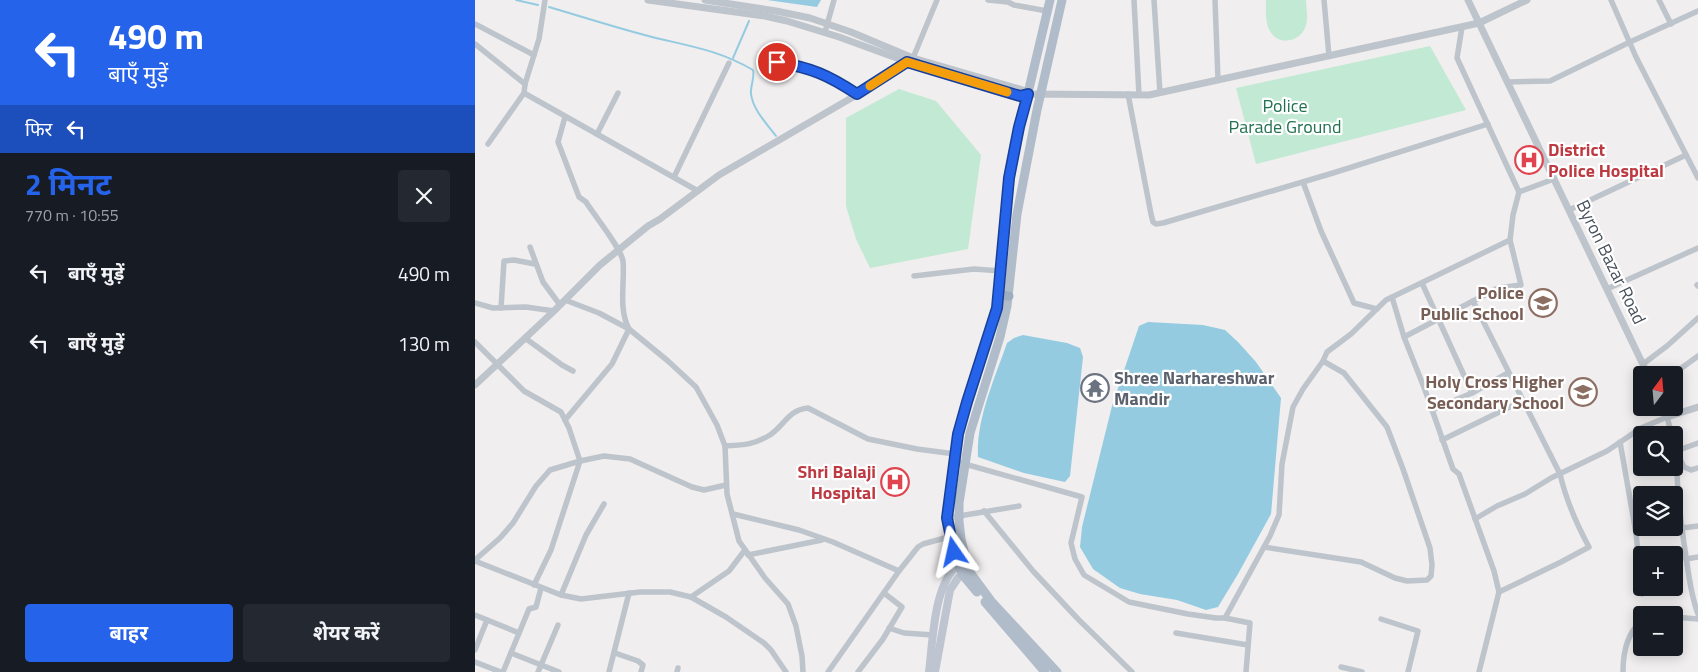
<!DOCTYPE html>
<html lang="hi">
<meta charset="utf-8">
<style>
body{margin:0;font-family:"Titillium Web","Noto Sans Devanagari",sans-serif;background:#242831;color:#f1f3f6;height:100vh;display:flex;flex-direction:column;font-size:19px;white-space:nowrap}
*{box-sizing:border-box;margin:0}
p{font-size:16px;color:#9ea1a6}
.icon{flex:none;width:28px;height:28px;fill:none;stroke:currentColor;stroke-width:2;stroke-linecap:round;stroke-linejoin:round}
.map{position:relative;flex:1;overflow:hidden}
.side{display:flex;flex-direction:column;background:#171b24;width:475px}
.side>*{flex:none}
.top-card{background:#2563eb;color:#fff;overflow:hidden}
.needle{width:32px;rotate:16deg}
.fabs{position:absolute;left:1158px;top:366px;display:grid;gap:10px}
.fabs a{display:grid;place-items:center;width:50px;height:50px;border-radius:5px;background:#171b24;box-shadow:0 2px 12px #0003;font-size:25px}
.pin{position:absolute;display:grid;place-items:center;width:42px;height:42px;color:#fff;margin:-21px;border:2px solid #fff;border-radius:50%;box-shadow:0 1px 5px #0007}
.me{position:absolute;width:55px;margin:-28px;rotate:349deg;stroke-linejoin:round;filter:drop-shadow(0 0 4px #0008)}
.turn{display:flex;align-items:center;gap:18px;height:105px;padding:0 25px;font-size:22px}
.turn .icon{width:65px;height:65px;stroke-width:2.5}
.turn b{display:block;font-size:35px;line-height:42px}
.then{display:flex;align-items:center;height:48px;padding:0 25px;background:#0003;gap:10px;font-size:19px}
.round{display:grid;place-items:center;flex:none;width:52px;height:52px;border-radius:5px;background:#242831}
.head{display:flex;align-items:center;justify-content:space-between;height:85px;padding:0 25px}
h1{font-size:30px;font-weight:700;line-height:38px;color:#2563eb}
.button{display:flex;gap:10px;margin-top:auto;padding:10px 25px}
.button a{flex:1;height:58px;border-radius:5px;background:#2563eb;color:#fff;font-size:20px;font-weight:700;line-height:58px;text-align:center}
.button a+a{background:#242831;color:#f1f3f6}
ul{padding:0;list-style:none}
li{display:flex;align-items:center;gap:15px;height:70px;padding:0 25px}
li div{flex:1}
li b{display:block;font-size:19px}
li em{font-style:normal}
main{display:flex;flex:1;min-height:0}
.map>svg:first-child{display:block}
</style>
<main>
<section class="side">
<div class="top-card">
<div class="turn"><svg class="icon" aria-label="left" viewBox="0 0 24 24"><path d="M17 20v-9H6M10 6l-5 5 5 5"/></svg><div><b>490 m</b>बाएँ मुड़ें</div></div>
<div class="then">फिर<svg class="icon" aria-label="left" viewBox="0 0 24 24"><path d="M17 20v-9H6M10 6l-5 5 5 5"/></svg></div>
</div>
<div class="head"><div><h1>2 मिनट</h1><p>770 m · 10:55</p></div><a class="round"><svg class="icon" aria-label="close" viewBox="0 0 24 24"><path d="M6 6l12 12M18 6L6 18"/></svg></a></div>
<ul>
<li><svg class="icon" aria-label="left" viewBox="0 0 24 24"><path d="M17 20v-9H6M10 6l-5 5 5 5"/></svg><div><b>बाएँ मुड़ें</b></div><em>490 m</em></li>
<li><svg class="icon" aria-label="left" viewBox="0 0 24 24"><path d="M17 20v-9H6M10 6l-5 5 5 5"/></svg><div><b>बाएँ मुड़ें</b></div><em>130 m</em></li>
</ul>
<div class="button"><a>बाहर</a><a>शेयर करें</a></div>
</section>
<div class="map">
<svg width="1223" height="672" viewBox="0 0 1223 672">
<rect width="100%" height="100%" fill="#f0eeee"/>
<g fill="#c2e9d4">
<path d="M791,0h40c0,8 3,20 -1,28 -6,14 -27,18 -35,3 -5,-8 -4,-21 -4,-31z"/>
<polygon points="955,46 991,110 781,164 761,88"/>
<polygon points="424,89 461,101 506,155 493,249 395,268 381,239 371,206 371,118"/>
</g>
<g fill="#94cbe1">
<polygon points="292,0 346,0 342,7"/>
<polygon points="673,322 728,325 750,330 763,342 781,362 806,398 796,514 763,574 743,607 731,610 702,600 665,594 645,588 618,569 605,547 607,527 637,406 664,326"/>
<path d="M548,335l44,8 13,5 3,9 -13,119 -5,6 -41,-9 -46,-16c-2,-38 17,-79 29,-114l7,-5z"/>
</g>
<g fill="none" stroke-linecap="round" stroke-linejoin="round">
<g stroke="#94cbe1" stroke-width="2">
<polyline points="41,0 63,5"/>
<path d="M74,7c34,10 68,21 103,30 37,9 67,13 101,33 2,8 -3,16 -2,24 2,16 16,30 25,42"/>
<polyline points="258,58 274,21"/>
</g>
<g stroke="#bec4cb" stroke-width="5.5">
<polyline points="70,0 64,39 50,84 49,93 223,191"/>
<polyline points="513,0 533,2 539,5 572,11"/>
<polyline points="659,0 664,95"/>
<polyline points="679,0 685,93"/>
<polyline points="740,0 743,80"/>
<polyline points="849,0 854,56"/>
<polyline points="1136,0 1161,57 1223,178"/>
<polyline points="1184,0 1196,24"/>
<polyline points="0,24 59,55"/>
<polyline points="987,27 982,58 1044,192 1038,215 1035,240"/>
<polyline points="350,32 359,0"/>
<polyline points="0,44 50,84"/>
<polyline points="438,58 462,0"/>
<polyline points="302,61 332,67 353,76 382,94"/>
<polyline points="1033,82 1075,81 1155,42 1223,11"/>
<polyline points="653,94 676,214 678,222 681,224 688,223 858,173 1013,124"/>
<path d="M90,117l-7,25 21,55 7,5c8,13 35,46 37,59 2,22 -5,47 6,68l39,32 28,26 21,38 8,21 2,48 12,47 26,37 23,26 8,22 6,30 1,16"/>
<polyline points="122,134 143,93"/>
<polyline points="13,144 49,93"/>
<polyline points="199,177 254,63"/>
<polyline points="828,182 846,231 879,303 902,309"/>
<polyline points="1044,192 1079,179"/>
<polyline points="1094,210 1211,155"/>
<polyline points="55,247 68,282 85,305"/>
<polyline points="439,276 499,269 526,271"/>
<polyline points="947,283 997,393"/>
<polyline points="1222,285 1223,286"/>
<polyline points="1132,289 1223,248"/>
<polyline points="917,297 929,337 950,390 978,469 984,474 1019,571 1024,592 1004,672"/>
<polyline points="90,300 124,313 154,329 137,364 90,420"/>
<path d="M998,301l87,173c6,26 16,49 29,73l-28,15 -62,30"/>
<polyline points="0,303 18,308 51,307 79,311"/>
<polyline points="26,308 29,261 39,260 60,264"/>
<polyline points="50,338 87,365 98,371"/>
<polyline points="0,342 49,391 86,412 94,428 105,461 76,550 59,585"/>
<polyline points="1168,364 1192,346 1223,318"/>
<polyline points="1197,375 1223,356"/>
<polyline points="957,410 997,393 1033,373"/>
<polyline points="967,440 1047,401"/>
<polyline points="1145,442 1161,533 1167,594"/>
<polyline points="1199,442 1202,453 1209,467 1216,470 1223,468"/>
<path d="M250,446c19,-1 28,-1 45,-11 15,-10 18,-25 38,-27l60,31 49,10 38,5"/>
<polyline points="1201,451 1223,443"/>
<path d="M1202,453c-1,35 4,70 9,104 3,19 5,39 12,57"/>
<polyline points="479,461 607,497 596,543 600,559 609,575 654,602 713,614 741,618 750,618 775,623 771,672"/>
<polyline points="509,511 558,571 603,619 657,672"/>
<polyline points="258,514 324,530 358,542 424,571"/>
<polyline points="472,518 544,506"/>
<polyline points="1000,519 1022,506 1050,494 1076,478 1132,451 1166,428 1192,417 1197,435"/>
<polyline points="1207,528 1223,526"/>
<polyline points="789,547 886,562 920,578 932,581 952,580 956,576 957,565 955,548 928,469 912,427 869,373 848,361"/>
<polyline points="273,555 347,540"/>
<polyline points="1211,559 1223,557"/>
<polyline points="0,560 25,538 38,523 61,486 75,470 105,461 129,456 155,459 217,487 229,490 251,485"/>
<polyline points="0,561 86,595 106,599 165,592 195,592 216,597 251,617 289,643 296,650 311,672"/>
<polyline points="86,595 111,535 129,504"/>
<polyline points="216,597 254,571 270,550"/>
<polyline points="0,615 44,633"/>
<polyline points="1199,617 1223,619"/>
<polyline points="750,618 795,536 804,515 807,464 818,407 828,389 848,361 852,352 876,334 911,300 1035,240 1046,285 1023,288 929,337"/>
<polyline points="906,619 943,631 933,672"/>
<polyline points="414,628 429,633 458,635"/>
<polyline points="701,633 773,645"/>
<polyline points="0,650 12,620"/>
<polyline points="36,653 84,672"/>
<polyline points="140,653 163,661 168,665 166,672"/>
<polyline points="0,662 26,672"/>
<polyline points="866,667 887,672"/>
<polyline points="28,672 54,609 61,607 66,588"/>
<polyline points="63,672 83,625"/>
<polyline points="134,672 154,593"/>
<polyline points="202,672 203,668"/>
<polyline points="353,672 424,571 443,547 448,544 477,536"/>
<polyline points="383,672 408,639 427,607 409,593"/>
<path d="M1148,672c0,-18 3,-38 18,-50"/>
</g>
<g stroke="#bec4cb" stroke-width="7">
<polyline points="173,0 290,16 312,21 364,37 460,72 545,96 553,94 674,95 1004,23 1052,0"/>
<polyline points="230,0 301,11 335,18 376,32 438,58 548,90 553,94"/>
<polyline points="993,0 1173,375"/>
<polyline points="0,385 79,311 125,265 173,226 185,219 244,175 390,90 438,58"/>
<polyline points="1188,408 1192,417 1223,407"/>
</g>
<g stroke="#bec5d0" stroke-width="8">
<path d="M454,672c4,-29 4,-94 33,-109"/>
<polyline points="460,672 475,590 483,578 491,572"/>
</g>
<g stroke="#b1bcca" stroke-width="9">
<polyline points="502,592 487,574 479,552 472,518 476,484 483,434 492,402 522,308 535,178 545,127 575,0"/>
<polyline points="510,602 570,672"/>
<polyline points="582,672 516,601 494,571 486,539 484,521 484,503 495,433 525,337 532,306 542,214 562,110 587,0"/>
</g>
<polyline stroke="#9eacc0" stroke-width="9" points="524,295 534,296"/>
</g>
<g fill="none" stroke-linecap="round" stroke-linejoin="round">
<defs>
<path id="route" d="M302,62c35,6 51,13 80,32l50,-32 113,34 8,-2 -9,33 -10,51 -12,130 -30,94 -9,32 -11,84 7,34"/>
</defs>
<use href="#route" stroke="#184099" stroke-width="12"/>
<use href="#route" stroke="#2563eb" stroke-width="9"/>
<polyline stroke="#f59e0b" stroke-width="9" points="395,86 432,62 532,92"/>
</g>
<defs>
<symbol id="hospital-ring" viewBox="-11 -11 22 22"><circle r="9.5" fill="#fff" stroke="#e0444e" stroke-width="1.5"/><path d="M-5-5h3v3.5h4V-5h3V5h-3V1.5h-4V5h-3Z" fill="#e0444e"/></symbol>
<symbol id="school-ring" viewBox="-11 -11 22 22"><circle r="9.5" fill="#fff" stroke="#8d6e63" stroke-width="1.5"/><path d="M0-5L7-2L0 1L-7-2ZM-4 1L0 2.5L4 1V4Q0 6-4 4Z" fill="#8d6e63"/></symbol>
<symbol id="temple-ring" viewBox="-11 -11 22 22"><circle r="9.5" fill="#fff" stroke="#6b7280" stroke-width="1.5"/><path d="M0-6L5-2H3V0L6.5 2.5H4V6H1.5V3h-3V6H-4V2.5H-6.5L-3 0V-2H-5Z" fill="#6b7280"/></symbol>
</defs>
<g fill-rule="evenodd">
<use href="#hospital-ring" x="1038" y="144" width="32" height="32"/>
<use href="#school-ring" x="1052" y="287" width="32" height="32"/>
<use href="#temple-ring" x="604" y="372" width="32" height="32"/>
<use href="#school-ring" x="1092" y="376" width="32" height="32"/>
<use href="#hospital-ring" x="404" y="466" width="32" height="32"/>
</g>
<g text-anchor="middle" stroke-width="4.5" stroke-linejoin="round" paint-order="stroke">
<g font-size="18" fill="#227150" stroke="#fff">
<text x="810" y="112">Police<tspan x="810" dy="21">Parade Ground</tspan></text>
</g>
<g font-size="18" font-weight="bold" fill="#be3a42" stroke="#fff" text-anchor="start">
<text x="1073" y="156">District<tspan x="1073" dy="21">Police Hospital</tspan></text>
<text x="401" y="478" text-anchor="end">Shri Balaji<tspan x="401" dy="21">Hospital</tspan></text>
</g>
<g font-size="18" fill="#485059" stroke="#fff">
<text transform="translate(1136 262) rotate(64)" y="6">Byron Bazar Road</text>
</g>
<g font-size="18" font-weight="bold" fill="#785e54" stroke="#fff" text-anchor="end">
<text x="1049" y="299">Police<tspan x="1049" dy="21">Public School</tspan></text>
<text x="1089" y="388">Holy Cross Higher<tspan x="1089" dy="21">Secondary School</tspan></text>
</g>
<g font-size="18" font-weight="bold" fill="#5b616d" stroke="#fff" text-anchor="start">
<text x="639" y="384">Shree Narhareshwar<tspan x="639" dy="21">Mandir</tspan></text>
</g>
</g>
</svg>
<div class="fabs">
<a><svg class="needle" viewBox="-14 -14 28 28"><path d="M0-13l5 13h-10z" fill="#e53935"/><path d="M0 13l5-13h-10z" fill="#9ea1a6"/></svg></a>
<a><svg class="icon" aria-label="search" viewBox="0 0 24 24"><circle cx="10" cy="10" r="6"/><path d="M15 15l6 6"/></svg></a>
<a><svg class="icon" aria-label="layers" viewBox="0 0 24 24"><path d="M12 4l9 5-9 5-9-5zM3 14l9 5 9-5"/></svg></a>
<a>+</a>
<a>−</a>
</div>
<div class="pin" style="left:302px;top:62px;background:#d93025"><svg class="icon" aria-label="arrive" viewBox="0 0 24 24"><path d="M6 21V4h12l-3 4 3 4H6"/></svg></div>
<svg class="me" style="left:479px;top:552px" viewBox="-20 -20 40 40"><path d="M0-17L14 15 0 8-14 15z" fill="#2563eb" stroke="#fff" stroke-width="4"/></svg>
</div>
</main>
